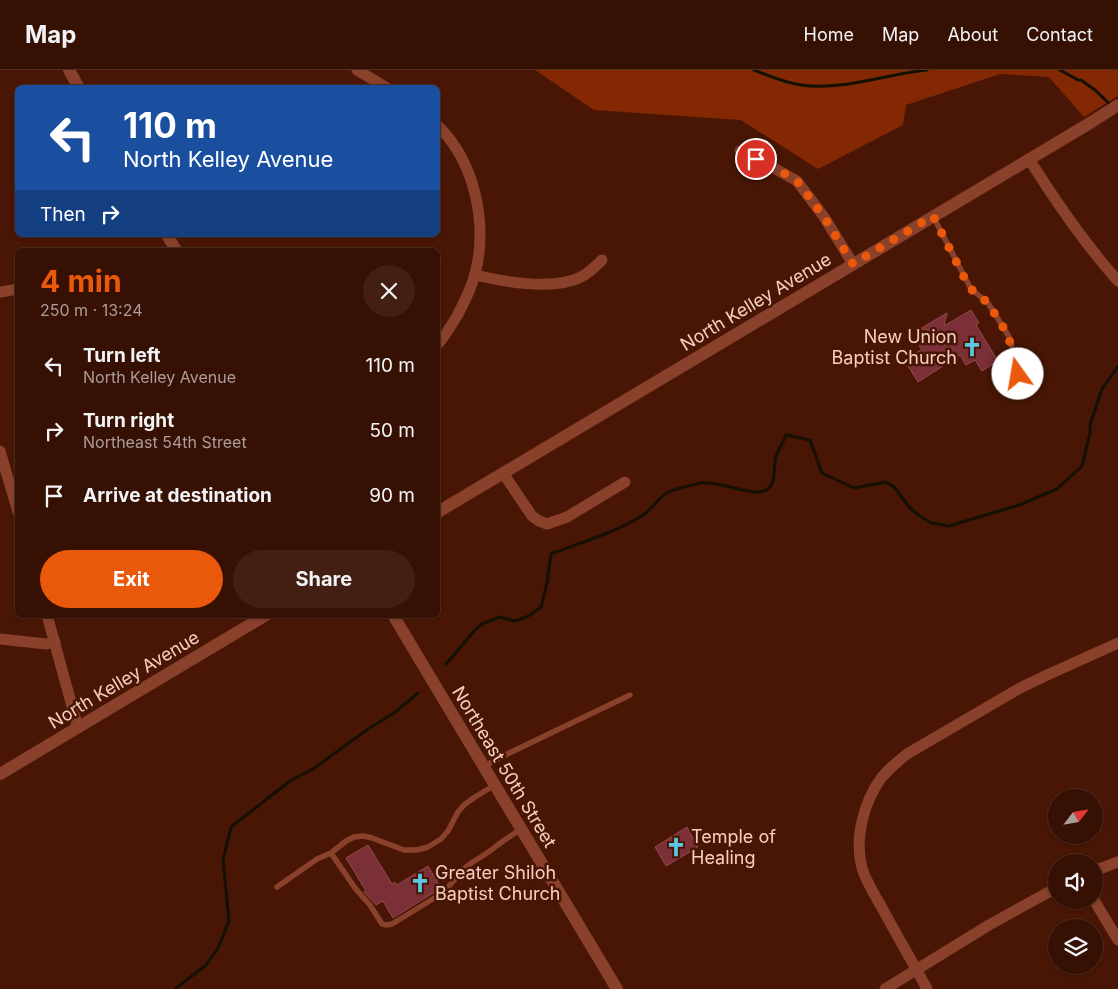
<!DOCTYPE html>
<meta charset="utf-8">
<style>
body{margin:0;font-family:Inter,sans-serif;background:#421e13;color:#f1f3f6;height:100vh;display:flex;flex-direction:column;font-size:19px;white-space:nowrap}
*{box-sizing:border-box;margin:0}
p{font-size:16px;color:#aa9d9a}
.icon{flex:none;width:28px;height:28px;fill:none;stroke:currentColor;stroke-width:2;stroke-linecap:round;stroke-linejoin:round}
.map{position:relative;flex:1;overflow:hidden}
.drawer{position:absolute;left:15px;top:178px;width:425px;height:370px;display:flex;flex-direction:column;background:#371004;border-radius:8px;box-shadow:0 1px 4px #0004,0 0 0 1px #513026}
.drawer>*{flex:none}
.guide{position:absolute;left:15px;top:15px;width:425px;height:152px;border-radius:8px;box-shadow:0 1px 4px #0004,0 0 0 1px #513026;background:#1a4fa0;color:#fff;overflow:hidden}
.needle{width:32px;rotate:59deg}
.controls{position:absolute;left:1048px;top:719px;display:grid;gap:10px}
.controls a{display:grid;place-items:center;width:55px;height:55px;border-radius:50%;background:#371004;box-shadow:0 1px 4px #0004,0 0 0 1px #513026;font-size:25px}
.pin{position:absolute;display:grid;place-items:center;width:42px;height:42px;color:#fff;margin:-21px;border:2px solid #fff;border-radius:50%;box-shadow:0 1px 5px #0007}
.me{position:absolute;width:55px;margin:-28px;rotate:347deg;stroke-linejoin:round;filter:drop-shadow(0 0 4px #0008)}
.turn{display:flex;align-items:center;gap:18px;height:105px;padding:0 25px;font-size:22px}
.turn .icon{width:65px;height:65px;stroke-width:2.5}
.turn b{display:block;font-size:35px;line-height:42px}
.then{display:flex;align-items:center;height:48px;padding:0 25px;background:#0003;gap:10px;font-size:19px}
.round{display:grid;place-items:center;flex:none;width:52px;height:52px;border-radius:26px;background:#421e13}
.summary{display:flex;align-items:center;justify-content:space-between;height:85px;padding:0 25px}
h1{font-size:30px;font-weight:700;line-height:38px;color:#ea580c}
.cta{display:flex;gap:10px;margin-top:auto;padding:10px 25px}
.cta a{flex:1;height:58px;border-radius:30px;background:#ea580c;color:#fff;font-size:20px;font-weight:700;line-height:58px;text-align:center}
.cta a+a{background:#421e13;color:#f1f3f6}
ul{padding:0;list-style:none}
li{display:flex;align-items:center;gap:15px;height:65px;padding:0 25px}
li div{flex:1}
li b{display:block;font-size:19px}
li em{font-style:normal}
header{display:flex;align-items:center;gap:30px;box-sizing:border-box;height:70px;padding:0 25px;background:#371004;border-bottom:1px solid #513026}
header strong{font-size:24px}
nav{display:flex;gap:28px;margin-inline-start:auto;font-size:18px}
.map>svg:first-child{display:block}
</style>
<header>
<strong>Map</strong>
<nav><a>Home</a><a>Map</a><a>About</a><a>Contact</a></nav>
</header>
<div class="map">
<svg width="1118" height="919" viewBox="0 0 1118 919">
<rect width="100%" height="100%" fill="#491605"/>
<polygon fill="#842804" points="535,0 1118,0 1118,26 1084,47 1049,7 1000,4 906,35 903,55 818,99 741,50 594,40"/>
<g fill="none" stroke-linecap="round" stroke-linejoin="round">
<g stroke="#141002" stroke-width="3">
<path d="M754,0c15,6 31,13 47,15 43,6 85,-11 126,-15"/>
<polyline points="1060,0 1078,10 1081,10 1095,20 1118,42"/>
<path d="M446,594l30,-35 6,-5 18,-7 14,4 10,-3 6,-3 11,-8 6,-24 4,-29c31,-12 64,-21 92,-39 8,-5 14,-15 22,-21 7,-5 27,-9 36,-11 18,-3 55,16 67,6 9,-8 5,-23 8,-33 3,-7 7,-14 10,-21l24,5 12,33 32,15 32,-6 8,5 16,21 10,8 11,7 18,3 70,-21 38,-16 25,-23 8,-33v-8l12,-36 16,-23"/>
<polyline points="175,919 206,895 218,878 229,851 223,790 231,757 290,711 313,699 368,659 394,643 418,623"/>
</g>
</g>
<g fill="#7a3036" stroke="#95494d">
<polygon points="971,240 979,253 976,255 998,291 982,301 975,290 966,295 960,285 918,312 908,296 919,290 915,284 922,279 919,276 941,262 920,259 947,243 944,256"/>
<polygon points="687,757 698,777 666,796 655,777"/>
<polygon points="368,775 392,814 395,812 397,815 428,796 441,818 393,848 383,831 376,835 364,822 366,821 346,788"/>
</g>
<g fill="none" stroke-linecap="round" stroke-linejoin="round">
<g stroke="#89412b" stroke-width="5.5">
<polyline points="933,146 971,219 988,233 1008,265 1010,269 1018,304 998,316"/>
<polyline points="483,697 501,687 630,625"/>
<path d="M331,783l24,35 15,17 12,19 5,1 5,-1 49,-30c9,-7 15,-18 24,-26 9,-8 21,-13 30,-21 8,-6 17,-12 26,-18"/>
<polyline points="277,817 317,789 331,783 346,771 354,767 364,766 372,768 404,780 417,780 428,777 441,769 448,761 458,742 464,735 475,727 495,715"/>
</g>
<g stroke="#89412b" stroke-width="11">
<polyline points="357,0 387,18"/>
<path d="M438,56c37,36 50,98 37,148 -4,15 -11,29 -18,42 -6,10 -12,20 -19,28"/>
<polyline points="740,81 772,97 797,111 824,147 853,194"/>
<path d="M1029,89c27,43 55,84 89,122"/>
<path d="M475,205c30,7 78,16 106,2 8,-4 15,-11 21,-17"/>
<polyline points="0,222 18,219"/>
<polyline points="0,381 18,442"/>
<polyline points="503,403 532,446 539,451 547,454 567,447 625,412"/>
<polyline points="47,545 78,658"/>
<polyline points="0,569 46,574 55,572"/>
<polyline points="1094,801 1118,792"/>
<polyline points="1094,830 1118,870"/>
<polyline points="885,919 989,855 1056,818"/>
<path d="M927,919c-15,-28 -31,-55 -46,-83 -7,-12 -15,-25 -19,-38 -8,-30 2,-67 20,-91 8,-9 16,-16 25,-23l113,-66 25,-12 73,-33"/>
</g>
<g stroke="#89412b" stroke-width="12">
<polyline points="69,0 79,18"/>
<polyline points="167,165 176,180"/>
<polyline points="438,442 1090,53 1118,35"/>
<polyline points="393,545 617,919"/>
<polyline points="0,704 266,545"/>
</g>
</g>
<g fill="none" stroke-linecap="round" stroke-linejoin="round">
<polyline stroke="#ea580c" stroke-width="9" stroke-dasharray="0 16.2" points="756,89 772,96 797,111 824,147 853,194 933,146 964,207 971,219 988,233 1008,265 1018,304"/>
</g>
<defs>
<symbol id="church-bare" viewBox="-9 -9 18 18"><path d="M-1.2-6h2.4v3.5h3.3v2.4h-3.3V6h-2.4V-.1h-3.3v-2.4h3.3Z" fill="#5ac8e5" stroke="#491605" stroke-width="2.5" paint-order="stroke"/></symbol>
</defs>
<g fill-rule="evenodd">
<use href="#church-bare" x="958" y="263" width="28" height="28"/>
<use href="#church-bare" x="662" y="763" width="28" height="28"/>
<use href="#church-bare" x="406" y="799" width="28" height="28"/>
</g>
<g text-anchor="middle" stroke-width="5" stroke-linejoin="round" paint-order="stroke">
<g font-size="18" fill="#f8cec0" stroke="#491605">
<text transform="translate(756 232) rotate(-31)" y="6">North Kelley Avenue</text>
<text transform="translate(124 610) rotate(-31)" y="6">North Kelley Avenue</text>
<text transform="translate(504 697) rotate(59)" y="6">Northeast 50th Street</text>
</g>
<g font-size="18" fill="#f8cec0" stroke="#491605" text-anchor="start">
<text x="957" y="273" text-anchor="end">New Union<tspan x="957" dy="21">Baptist Church</tspan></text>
<text x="691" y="773">Temple of<tspan x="691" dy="21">Healing</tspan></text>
<text x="435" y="809">Greater Shiloh<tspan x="435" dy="21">Baptist Church</tspan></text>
</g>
</g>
</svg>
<div class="controls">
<a><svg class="needle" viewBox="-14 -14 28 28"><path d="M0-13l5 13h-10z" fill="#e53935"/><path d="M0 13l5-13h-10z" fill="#aa9d9a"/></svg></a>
<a><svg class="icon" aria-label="sound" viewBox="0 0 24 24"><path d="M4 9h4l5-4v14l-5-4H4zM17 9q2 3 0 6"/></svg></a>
<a><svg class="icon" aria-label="layers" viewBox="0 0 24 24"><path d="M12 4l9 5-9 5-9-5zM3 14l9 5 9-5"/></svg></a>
</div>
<div class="pin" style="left:756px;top:89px;background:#d93025"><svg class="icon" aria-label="arrive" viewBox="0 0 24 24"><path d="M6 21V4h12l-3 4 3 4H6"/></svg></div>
<svg class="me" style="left:1018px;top:304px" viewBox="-20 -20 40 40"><circle r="19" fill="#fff"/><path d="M0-13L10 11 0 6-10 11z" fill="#ea580c"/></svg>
<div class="guide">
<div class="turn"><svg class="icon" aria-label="left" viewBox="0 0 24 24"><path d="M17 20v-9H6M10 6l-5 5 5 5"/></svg><div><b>110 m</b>North Kelley Avenue</div></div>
<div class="then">Then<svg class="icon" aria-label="right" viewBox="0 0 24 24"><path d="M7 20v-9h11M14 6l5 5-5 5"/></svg></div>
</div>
<section class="drawer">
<div class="summary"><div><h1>4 min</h1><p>250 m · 13:24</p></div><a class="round"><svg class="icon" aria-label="close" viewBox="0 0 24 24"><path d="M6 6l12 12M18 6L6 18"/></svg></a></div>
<ul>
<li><svg class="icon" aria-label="left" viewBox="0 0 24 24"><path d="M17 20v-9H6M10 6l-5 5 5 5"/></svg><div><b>Turn left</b><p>North Kelley Avenue</p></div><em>110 m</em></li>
<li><svg class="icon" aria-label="right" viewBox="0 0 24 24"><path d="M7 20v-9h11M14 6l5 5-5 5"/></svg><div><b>Turn right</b><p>Northeast 54th Street</p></div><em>50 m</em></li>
<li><svg class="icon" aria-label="arrive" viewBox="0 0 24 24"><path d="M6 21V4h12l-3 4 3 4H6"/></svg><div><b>Arrive at destination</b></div><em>90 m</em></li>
</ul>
<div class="cta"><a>Exit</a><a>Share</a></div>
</section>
</div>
